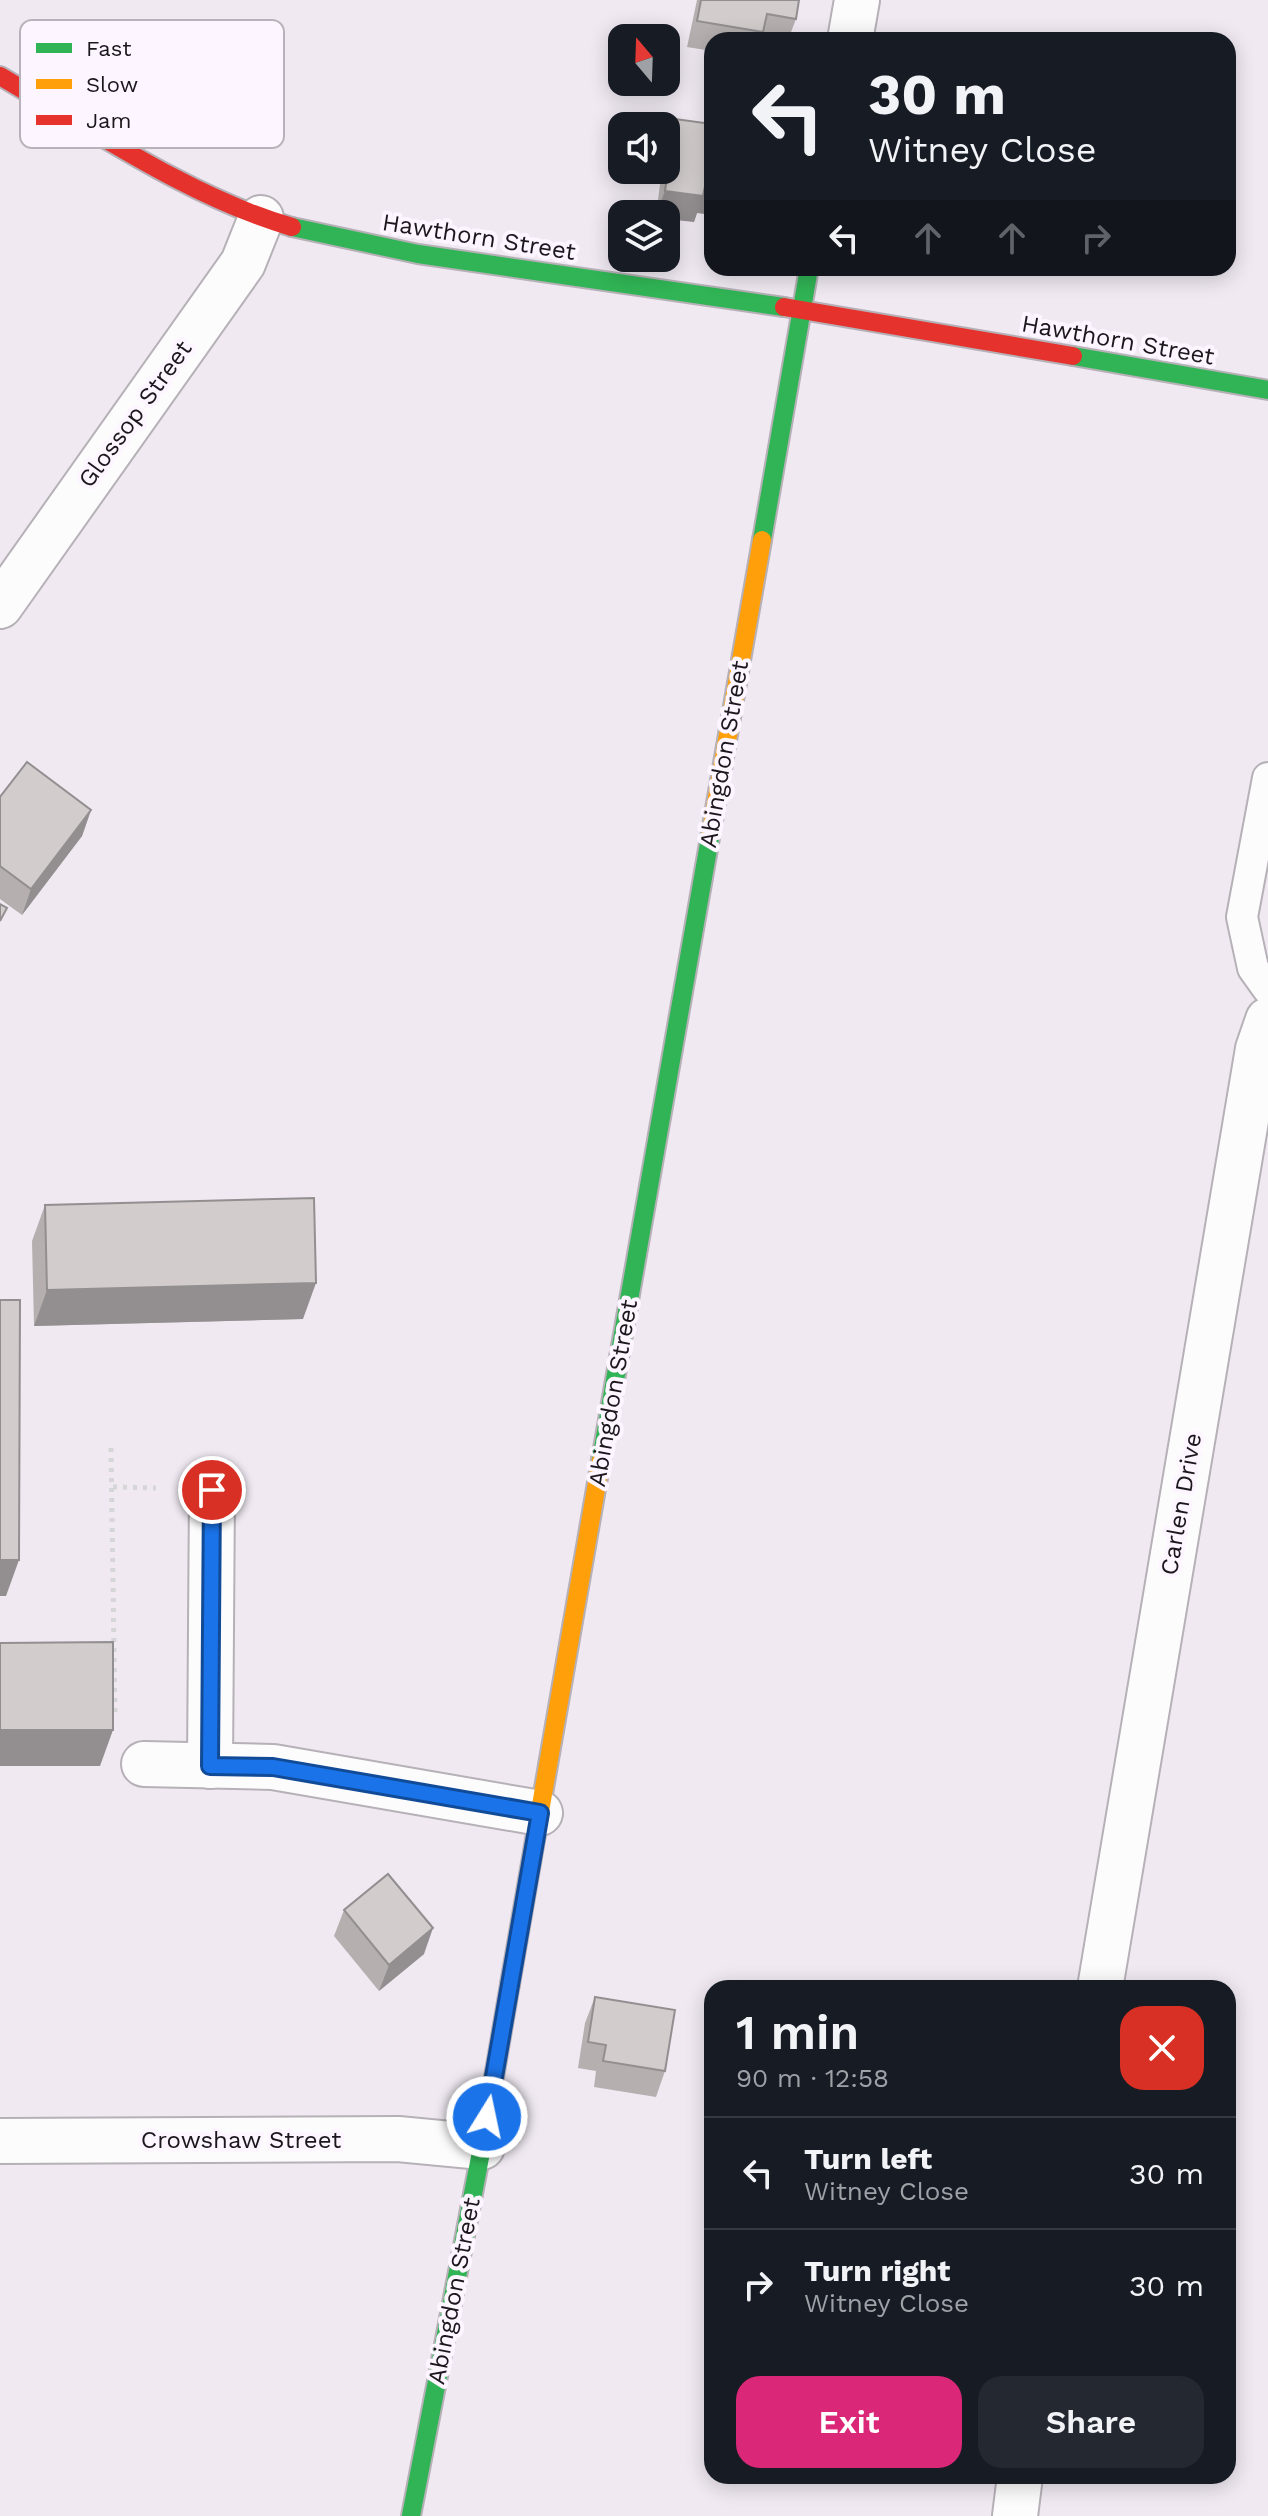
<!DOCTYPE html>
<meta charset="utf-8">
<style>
body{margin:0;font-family:"Work Sans",sans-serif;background:#242831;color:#f1f3f6;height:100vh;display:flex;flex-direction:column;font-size:30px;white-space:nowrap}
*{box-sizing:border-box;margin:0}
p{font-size:26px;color:#9ea1a6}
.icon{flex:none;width:44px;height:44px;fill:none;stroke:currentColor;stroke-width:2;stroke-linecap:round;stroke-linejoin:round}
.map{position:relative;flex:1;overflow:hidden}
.drawer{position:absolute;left:704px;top:1980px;width:532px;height:504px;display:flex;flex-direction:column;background:#171b24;border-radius:24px;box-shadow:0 4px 20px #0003}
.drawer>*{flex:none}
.hud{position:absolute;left:704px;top:32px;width:532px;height:244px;border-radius:24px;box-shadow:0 4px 20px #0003;background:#171b24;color:#f1f3f6;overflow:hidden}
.needle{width:52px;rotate:341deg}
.fabs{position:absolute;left:608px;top:24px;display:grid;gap:16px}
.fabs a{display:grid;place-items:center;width:72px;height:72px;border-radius:16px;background:#171b24;box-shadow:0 4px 20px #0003;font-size:40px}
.pin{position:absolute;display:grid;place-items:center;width:68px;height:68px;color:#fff;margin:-34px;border:4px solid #fff;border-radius:50%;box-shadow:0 2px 8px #0007}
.me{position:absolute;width:88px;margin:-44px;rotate:10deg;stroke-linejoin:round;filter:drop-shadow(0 0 6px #0008)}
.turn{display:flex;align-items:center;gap:28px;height:168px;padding:0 32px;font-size:36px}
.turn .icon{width:104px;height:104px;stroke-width:2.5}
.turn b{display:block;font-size:56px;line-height:68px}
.lanes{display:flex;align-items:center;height:76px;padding:0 32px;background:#0003;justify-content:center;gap:40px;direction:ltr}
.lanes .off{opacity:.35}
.round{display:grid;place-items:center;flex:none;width:84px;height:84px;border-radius:24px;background:#242831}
.headline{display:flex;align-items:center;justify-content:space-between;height:136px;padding:0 32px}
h1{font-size:48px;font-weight:600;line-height:60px}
.action{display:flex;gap:16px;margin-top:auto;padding:16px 32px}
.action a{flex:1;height:92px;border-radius:24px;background:#db2777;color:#fff;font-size:32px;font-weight:600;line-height:92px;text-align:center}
.action a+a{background:#242831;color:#f1f3f6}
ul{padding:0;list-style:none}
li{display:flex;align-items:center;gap:24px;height:112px;padding:0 32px;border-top:2px solid #363941}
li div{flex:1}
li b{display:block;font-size:30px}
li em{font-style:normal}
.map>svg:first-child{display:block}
</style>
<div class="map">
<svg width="1268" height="2516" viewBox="0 0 1268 2516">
<rect width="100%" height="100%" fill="#f0e9f2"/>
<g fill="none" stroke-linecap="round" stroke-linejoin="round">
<defs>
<polyline id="lane" points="1268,778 1242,917 1253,968 1268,989"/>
<g id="street">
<polyline points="850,40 857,0"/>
<polyline points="0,606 243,263 261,218"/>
<polyline points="144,1764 273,1767 540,1813"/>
<polyline points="210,1766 212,1490"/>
<polyline points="1100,1988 1258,1049 1268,1020"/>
<polyline points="0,2141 398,2139 482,2147"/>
<polyline points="1015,2516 1020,2476"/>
</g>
<g id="fast">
<polyline points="292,227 418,254 784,307"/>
<polyline points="1073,356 1268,390"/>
<polyline points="762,540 809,268"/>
<polyline points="601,1460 711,832"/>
<polyline points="411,2516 482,2147 510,1984"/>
</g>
<g id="slow">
<polyline points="711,832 762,540"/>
<polyline points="510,1984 601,1460"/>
</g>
<g id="jam">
<path d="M0,76c91,53 191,122 292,151"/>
<polyline points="784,307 1073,356"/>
</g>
</defs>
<use href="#lane" stroke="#b6b0b7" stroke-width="34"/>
<use href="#street" stroke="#b6b0b7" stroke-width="48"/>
<use href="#fast" stroke="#b6b0b7" stroke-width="22"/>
<use href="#slow" stroke="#b6b0b7" stroke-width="22"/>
<use href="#jam" stroke="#b6b0b7" stroke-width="22"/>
<g stroke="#d6d5d7" stroke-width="5" stroke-dasharray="4 6" stroke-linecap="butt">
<polyline points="111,1448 115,1718"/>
<polyline points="113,1487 156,1488"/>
</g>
<use href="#lane" stroke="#fdfcfd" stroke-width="30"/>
<use href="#street" stroke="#fdfcfd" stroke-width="44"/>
<use href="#fast" stroke="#30b455" stroke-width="18"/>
<use href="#slow" stroke="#ff9f0a" stroke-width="18"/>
<use href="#jam" stroke="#e5322d" stroke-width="18"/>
</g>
<g fill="#b5afb0">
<polygon points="697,0 799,0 796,19 788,40 712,40 712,51 687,47"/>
<polygon points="675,119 697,213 694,222 666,214 656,214 662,170 666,170 666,143"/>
<polygon points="0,797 91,810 82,836 22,915 0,899"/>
<polygon points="45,1205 303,1319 34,1326 32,1241"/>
<polygon points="344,1910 424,1954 379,1991 334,1936"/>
<polygon points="595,1997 665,2071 656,2097 594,2087 596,2071 578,2068 585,2023"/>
</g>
<g fill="#938f90">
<polygon points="705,186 712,187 712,215 697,213 694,222 666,219 666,214 656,214 665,191"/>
<polygon points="91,810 82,836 22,915 31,889"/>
<polygon points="316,1283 303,1319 34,1326 47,1290"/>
<polygon points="0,1560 19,1560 6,1596 0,1596"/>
<polygon points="0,1730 113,1730 100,1766 0,1766"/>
<polygon points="433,1928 424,1954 379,1991 389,1965"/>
</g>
<g fill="#d2cccd" stroke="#938f90" stroke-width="2">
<polygon points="701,0 799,0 796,19 767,14 763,32 697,21"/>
<polygon points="675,119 712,124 712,187 705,186 703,196 665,191"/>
<polygon points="27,762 91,810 31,889 0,866 0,797"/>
<polygon points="0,904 7,908 0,921"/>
<polygon points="314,1198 316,1283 47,1290 45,1205"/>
<polygon points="0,1300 20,1300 19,1560 0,1560"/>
<polygon points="113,1642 113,1730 0,1730 0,1643"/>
<polygon points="388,1874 433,1928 389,1965 344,1910"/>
<polygon points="595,1997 675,2010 665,2071 603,2061 606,2045 588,2042"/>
</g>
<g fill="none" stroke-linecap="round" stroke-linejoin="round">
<defs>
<polyline id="route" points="212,1490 210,1766 273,1767 540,1813 487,2117"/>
</defs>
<use href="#route" stroke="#114b97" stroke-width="20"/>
<use href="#route" stroke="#1a73e8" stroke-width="14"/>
</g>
<g text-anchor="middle" stroke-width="8" stroke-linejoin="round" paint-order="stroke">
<g font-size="24" fill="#1b171c" stroke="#fdf5ff">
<text transform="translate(479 237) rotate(9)" y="8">Hawthorn Street</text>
<text transform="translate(1118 340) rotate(10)" y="8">Hawthorn Street</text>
<text transform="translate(135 414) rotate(-54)" y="8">Glossop Street</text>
<text transform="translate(724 754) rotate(-80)" y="8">Abingdon Street</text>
<text transform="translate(613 1393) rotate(-80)" y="8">Abingdon Street</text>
<text transform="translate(1181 1504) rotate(-80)" y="8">Carlen Drive</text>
<text x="241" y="2148">Crowshaw Street</text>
<text transform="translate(454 2291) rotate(-79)" y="8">Abingdon Street</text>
</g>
</g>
<rect x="20" y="20" width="264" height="128" rx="12" fill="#fdf5ff" stroke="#b9b2bb" stroke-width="2"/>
<rect x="36" y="43" width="36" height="10" fill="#30b455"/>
<rect x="36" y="79" width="36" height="10" fill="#ff9f0a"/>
<rect x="36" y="115" width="36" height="10" fill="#e5322d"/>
<g font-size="22" fill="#1b171c">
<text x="86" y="56">Fast</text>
<text x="86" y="92">Slow</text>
<text x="86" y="128">Jam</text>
</g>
</svg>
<div class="fabs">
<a><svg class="needle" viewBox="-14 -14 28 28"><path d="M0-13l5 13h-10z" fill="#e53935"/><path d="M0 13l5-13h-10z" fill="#9ea1a6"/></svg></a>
<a><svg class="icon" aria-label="sound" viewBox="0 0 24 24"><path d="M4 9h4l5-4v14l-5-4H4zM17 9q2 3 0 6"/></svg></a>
<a><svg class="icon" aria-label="layers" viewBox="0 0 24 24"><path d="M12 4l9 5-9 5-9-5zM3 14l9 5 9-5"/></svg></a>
</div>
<div class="pin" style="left:212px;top:1490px;background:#d93025"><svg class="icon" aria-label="arrive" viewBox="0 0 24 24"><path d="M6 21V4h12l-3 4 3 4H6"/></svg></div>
<svg class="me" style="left:487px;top:2117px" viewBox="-20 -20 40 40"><circle r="17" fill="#1a73e8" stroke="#fff" stroke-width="3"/><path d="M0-11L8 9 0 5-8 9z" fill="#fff"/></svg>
<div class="hud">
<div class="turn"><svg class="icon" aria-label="left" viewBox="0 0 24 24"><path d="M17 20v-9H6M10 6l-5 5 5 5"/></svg><div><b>30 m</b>Witney Close</div></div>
<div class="lanes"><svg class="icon" aria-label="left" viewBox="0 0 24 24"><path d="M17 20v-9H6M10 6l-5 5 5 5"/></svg><svg class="icon off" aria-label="ahead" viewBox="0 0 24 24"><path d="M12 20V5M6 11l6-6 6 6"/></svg><svg class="icon off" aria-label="ahead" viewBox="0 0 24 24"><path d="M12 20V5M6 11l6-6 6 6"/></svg><svg class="icon off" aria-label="right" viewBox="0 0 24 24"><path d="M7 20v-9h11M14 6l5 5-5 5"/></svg></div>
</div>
<section class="drawer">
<div class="headline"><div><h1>1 min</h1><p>90 m · 12:58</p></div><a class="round" style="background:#d93025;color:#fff"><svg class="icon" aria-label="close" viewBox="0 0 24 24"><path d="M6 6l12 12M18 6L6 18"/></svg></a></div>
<ul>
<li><svg class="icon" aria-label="left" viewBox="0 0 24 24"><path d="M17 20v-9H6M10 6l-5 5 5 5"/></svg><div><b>Turn left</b><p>Witney Close</p></div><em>30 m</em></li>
<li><svg class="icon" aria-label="right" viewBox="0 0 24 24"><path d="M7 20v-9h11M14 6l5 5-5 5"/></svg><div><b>Turn right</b><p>Witney Close</p></div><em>30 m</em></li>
</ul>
<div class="action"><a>Exit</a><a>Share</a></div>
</section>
</div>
